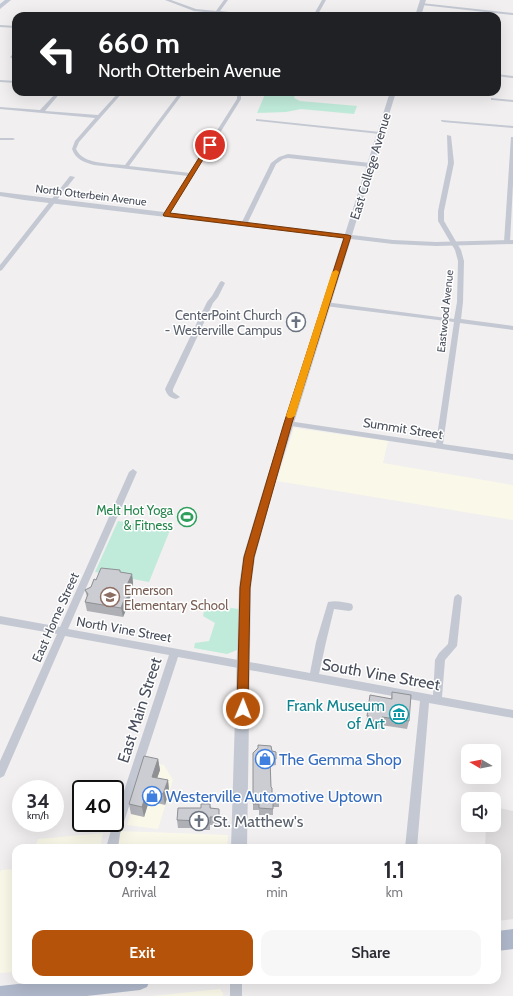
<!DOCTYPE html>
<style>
body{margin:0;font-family:Cabin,sans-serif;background:#f7f7f7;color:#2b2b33;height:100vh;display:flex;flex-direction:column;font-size:15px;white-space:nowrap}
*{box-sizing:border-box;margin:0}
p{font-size:13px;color:#7c7c81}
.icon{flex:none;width:22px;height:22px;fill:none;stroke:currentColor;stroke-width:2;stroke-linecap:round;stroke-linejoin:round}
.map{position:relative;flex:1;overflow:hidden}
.details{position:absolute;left:12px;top:844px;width:489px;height:140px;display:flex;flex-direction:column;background:#fff;border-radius:12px;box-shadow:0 4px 16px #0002}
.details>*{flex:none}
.hud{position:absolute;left:12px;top:12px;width:489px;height:84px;border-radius:12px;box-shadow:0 4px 16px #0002;background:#202124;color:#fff;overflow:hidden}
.needle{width:26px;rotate:280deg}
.fabs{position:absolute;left:461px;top:744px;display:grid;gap:8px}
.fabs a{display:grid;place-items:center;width:40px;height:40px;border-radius:8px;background:#fff;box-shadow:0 4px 16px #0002;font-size:20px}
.speed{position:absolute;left:12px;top:780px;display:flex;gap:8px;font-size:20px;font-weight:700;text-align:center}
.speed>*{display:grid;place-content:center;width:52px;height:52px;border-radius:50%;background:#fff;box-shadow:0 4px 16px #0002;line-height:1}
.speed small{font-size:10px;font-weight:400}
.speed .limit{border:2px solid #111;border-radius:6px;background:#fff;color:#111}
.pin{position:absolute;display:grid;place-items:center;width:34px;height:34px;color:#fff;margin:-17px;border:2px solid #fff;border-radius:50%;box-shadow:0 1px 4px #0007}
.me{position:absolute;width:44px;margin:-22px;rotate:1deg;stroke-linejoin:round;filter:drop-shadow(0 0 3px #0008)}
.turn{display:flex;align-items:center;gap:14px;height:84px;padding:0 20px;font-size:18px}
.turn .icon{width:52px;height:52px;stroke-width:2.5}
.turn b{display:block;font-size:28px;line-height:34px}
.eta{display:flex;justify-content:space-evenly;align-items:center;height:68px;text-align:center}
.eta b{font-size:24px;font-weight:600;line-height:28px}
.cta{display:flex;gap:8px;margin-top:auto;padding:8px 20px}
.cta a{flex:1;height:46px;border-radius:12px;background:#b45309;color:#fff;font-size:16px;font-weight:600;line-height:46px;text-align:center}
.cta a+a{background:#f7f7f7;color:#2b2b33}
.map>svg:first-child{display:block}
</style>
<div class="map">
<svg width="513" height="996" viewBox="0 0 513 996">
<rect width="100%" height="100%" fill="#f1efef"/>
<g fill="#faf9e9">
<polygon points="294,428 388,441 383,463 513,485 513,520 277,481"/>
<polygon points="148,762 164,765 173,780 158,829 127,825"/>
<polygon points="119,831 228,835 227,848 116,848"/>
<polygon points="103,833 100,848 35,848 38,839"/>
<polygon points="16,869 16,972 0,973 0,873 1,870"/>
<polygon points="220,989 223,993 223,996 152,996"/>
</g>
<polygon fill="#e2e0e0" points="494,807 513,811 513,919 497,921 497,848 485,848 486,825 494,825"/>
<g fill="#c0ebda">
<polygon points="266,92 296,92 294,98 300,101 357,106 354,114 301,109 286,112 257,113"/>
<polygon points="118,521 170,530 149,582 95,572"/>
<polygon points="205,607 226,611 231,608 239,609 237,650 227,654 194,648 195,643 209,641 215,623 203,616"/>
</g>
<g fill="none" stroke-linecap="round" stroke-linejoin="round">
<g fill="#c3c8d2" fill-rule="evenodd">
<polygon points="165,0 171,0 196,9 216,11 224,0 228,0 220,11 264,16 218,13 216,16 214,16 213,15 215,13 194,11"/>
<polygon points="322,0 326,0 317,16 313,16"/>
<polygon points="421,3 513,13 513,15 422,5"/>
<polygon points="0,25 16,26 16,28 0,27"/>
<polygon points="15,52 16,52 16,55 15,57 16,58 16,61 10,57"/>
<polygon points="497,74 513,76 513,78 497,76"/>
<polygon points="0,80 16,81 16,83 0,82"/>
<path d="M57,92h4l-16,19 53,4 21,-23h4l-44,50 -3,7c7,16 34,14 49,16l55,-73h4l-55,74 61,7 47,-74v-4l-3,-3h5l2,3v4l-72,116 -3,2 -3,-2 25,-39 -94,-11c-10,-3 -18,-5 -22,-16l3,-8 20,-23 -95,-9v-2l40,3z"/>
<polygon points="491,98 513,100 513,102 493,100 491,100"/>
<polygon points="256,119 380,132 382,133 380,134 258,121 256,121"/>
<polygon points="441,120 513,126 513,128 443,122 441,121"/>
<polygon points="447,135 451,136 454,163 444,211 444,221 461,250 464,261 463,302 461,319 513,326 513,330 460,323 443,444 513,454 513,460 285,425 284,423 288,421 436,443 454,322 325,306 322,304 325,302 454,319 457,302 458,261 455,250 438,221 438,211 448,163"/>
<polygon points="511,137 513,137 513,184 510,242 507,244 504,242"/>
<polygon points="0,138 13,138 15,139 13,140 0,140"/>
<polygon points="288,154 370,163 373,165 370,167 288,158 283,159 276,164 247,224 242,225 241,224 271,163 279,157"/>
<polygon points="70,176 75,177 2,270 0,271 0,265"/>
<path d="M222,281l3,2 -7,14 -5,6 -40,86v3l7,5 -4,2c-6,-1 -9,-4 -11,-10l42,-87 5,-6 8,-14z"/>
<path d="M133,469l4,3 -69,157 242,44 6,-31 12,-40c7,-2 17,0 24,2l1,3 -1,3 -3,1 -15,-2 -8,33 -7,32 114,21 2,-35 4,-7 9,-9 6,-46 1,-2 3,-2 3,2 1,2 -5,48 -12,14 -3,37 71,13v8l-84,-15 -12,145h-12l15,-147 -242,-44 -58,177 -2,14h-12l7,-25h2v-5l54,-163 -104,-19 -61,140 -4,2v-17l57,-127 -57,-10v-8l60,11 69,-155z"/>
<rect x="230" y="980" width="12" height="16"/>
</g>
<g fill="#c3c8d2" fill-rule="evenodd">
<polygon points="420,0 426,0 421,16 415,16"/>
<polygon points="390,92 396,92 352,235 393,240 436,242 513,240 513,244 436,246 393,244 351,239 275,484 255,557 251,587 247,848 231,848 239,587 243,557 265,484 343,238 24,200 0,196 0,192 345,234"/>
</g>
<polygon fill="#c3c8d6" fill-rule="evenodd" points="5,0 11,0 0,9 0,4"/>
<g fill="#b0b9cb" fill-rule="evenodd">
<polygon points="513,929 513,949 497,951 497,931"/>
<polygon points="53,980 150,980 147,987 140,990 87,996 0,996 0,986"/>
</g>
</g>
<g fill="#afb0b5">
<polygon points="289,319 304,321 302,327 289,325"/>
<polygon points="121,572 132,574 133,583 131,590 131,595 129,600 130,605 126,610 123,617 87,611 85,602 87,597 85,590 91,587 96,580"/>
<polygon points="392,692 409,721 407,729 381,725 379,729 367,727 367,724 366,724 370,695 391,699"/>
<polygon points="272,751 276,752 276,765 270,766 271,787 272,794 279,794 279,807 273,807 273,815 259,815 259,810 253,810 253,753"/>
<polygon points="158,759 160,770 157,778 168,780 169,791 165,805 149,801 144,817 131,814 129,804"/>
<polygon points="210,804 211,808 220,816 220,825 210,825 210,830 202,830 202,828 178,828 177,820 201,808"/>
</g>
<g fill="#8f9094">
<polygon points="304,315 304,321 302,327"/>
<polygon points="132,574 133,583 131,590 131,595 129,600 130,605 126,610 123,617 121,608 127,593 127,585"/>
<polygon points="158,759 160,770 154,787 152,777"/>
<polygon points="168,780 169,791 165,805 163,794"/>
<polygon points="147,791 149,801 144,817 142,807"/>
</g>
<g fill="#cccdd3" stroke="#8f9094">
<polygon points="291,313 304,315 303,321 289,319"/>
<polygon points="101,568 120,570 120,572 132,574 127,585 130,586 127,593 129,596 124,600 121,608 85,602 88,594 85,590 91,587 94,579 96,580"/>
<polygon points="392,692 411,695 409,721 382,717 381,722 368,719 369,716 367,716 370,695 392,699"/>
<polygon points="258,745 271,746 272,751 276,752 276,759 270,759 271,787 272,788 272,794 279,794 279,801 273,801 273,809 259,808 259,804 253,804 253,753 258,748"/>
<polygon points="144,756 158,759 152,777 168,780 163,794 147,791 142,807 129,804"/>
<polygon points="201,804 210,804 210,808 219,809 219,817 210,817 210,823 201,823 201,821 177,820 178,808 201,808"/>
</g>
<polygon fill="#b45309" stroke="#753606" points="210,143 212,145 170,213 348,235 351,236 292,423 254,557 250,588 248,709 247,713 243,714 239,713 237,709 240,588 244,557 284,423 344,238 164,216 163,215 207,145"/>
<polygon fill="#f59e0b" points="336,270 339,272 295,416 291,418 288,418 286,416 332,272"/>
<defs>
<symbol id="church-ring" viewBox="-11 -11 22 22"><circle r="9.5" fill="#fff" stroke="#6b7280" stroke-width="1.5"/><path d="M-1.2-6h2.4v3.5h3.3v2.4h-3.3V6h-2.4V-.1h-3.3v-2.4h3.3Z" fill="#6b7280"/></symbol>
<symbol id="stadium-ring" viewBox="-11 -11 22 22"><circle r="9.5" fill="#fff" stroke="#2e9e5b" stroke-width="1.5"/><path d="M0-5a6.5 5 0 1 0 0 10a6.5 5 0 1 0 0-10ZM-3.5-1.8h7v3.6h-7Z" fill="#2e9e5b"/></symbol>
<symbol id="school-ring" viewBox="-11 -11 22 22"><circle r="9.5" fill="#fff" stroke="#8d6e63" stroke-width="1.5"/><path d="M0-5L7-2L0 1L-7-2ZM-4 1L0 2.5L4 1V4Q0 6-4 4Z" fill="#8d6e63"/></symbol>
<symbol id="museum-ring" viewBox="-11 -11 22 22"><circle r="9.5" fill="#fff" stroke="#0f9aa8" stroke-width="1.5"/><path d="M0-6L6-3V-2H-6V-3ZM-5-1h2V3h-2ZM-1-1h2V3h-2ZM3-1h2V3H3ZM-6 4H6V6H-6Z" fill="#0f9aa8"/></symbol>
<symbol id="shop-ring" viewBox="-11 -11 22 22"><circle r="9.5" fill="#fff" stroke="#3f7fe0" stroke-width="1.5"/><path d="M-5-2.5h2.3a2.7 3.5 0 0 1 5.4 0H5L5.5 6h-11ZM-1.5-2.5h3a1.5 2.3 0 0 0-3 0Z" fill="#3f7fe0"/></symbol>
</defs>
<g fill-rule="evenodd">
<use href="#church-ring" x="285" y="311" width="22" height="22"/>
<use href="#stadium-ring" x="176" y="506" width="22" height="22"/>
<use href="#school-ring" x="99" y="586" width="22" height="22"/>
<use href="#museum-ring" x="388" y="703" width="22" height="22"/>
<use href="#shop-ring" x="254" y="748" width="22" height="22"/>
<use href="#shop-ring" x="141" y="785" width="22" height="22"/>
<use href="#church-ring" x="188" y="810" width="22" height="22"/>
</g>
<g text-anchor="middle" stroke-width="3" stroke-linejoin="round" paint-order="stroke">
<g font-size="11" fill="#484e5b" stroke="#fff">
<text transform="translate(91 195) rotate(7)" y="4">North Otterbein Avenue</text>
<text transform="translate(445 311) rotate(-84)" y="4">Eastwood Avenue</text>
</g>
<g font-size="13" fill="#484e5b" stroke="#fff">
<text transform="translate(370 166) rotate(-73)" y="5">East College Avenue</text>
<text transform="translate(403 428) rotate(9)" y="5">Summit Street</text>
<text transform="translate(55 617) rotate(-66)" y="5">East Home Street</text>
<text transform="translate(124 629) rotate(10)" y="5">North Vine Street</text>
</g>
<g font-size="13" fill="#5b616d" stroke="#fff" text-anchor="end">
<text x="282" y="320">CenterPoint Church<tspan x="282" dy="15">- Westerville Campus</tspan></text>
</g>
<g font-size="13" fill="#27864d" stroke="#fff" text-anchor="end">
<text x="173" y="515">Melt Hot Yoga<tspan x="173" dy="15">&amp; Fitness</tspan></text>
</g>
<g font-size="13" fill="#785e54" stroke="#fff" text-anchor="start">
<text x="124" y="595">Emerson<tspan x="124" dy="15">Elementary School</tspan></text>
</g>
<g font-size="16" fill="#484e5b" stroke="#fff">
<text transform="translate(381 674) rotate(10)" y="6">South Vine Street</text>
<text transform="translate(139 710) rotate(-72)" y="6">East Main Street</text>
</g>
<g font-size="16" fill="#0d838f" stroke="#fff" text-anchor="end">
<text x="385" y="711">Frank Museum<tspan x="385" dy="18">of Art</tspan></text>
</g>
<g font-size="16" fill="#366cbe" stroke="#fff" text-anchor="start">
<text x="279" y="765">The Gemma Shop</text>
<text x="166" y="802">Westerville Automotive Uptown</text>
</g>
<g font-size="16" fill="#5b616d" stroke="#fff" text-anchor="start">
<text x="213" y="827">St. Matthew's</text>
</g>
</g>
</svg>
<div class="fabs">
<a><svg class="needle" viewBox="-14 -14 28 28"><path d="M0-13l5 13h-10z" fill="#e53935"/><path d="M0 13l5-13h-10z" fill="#7c7c81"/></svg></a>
<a><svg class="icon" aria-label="sound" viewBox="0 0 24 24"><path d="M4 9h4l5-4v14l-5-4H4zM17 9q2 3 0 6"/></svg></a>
</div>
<div class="speed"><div>34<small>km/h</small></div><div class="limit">40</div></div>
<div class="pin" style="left:210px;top:145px;background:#d93025"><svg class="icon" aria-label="arrive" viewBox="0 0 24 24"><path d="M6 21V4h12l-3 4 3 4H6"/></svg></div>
<svg class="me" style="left:243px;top:709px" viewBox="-20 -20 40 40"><circle r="17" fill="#b45309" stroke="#fff" stroke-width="3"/><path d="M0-11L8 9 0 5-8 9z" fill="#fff"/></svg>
<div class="hud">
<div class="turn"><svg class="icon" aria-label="left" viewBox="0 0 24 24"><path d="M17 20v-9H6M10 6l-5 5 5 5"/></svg><div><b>660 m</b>North Otterbein Avenue</div></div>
</div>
<section class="details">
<div class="eta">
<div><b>09:42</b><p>Arrival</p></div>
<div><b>3</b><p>min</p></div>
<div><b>1.1</b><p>km</p></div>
</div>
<div class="cta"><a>Exit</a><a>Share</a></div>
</section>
</div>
